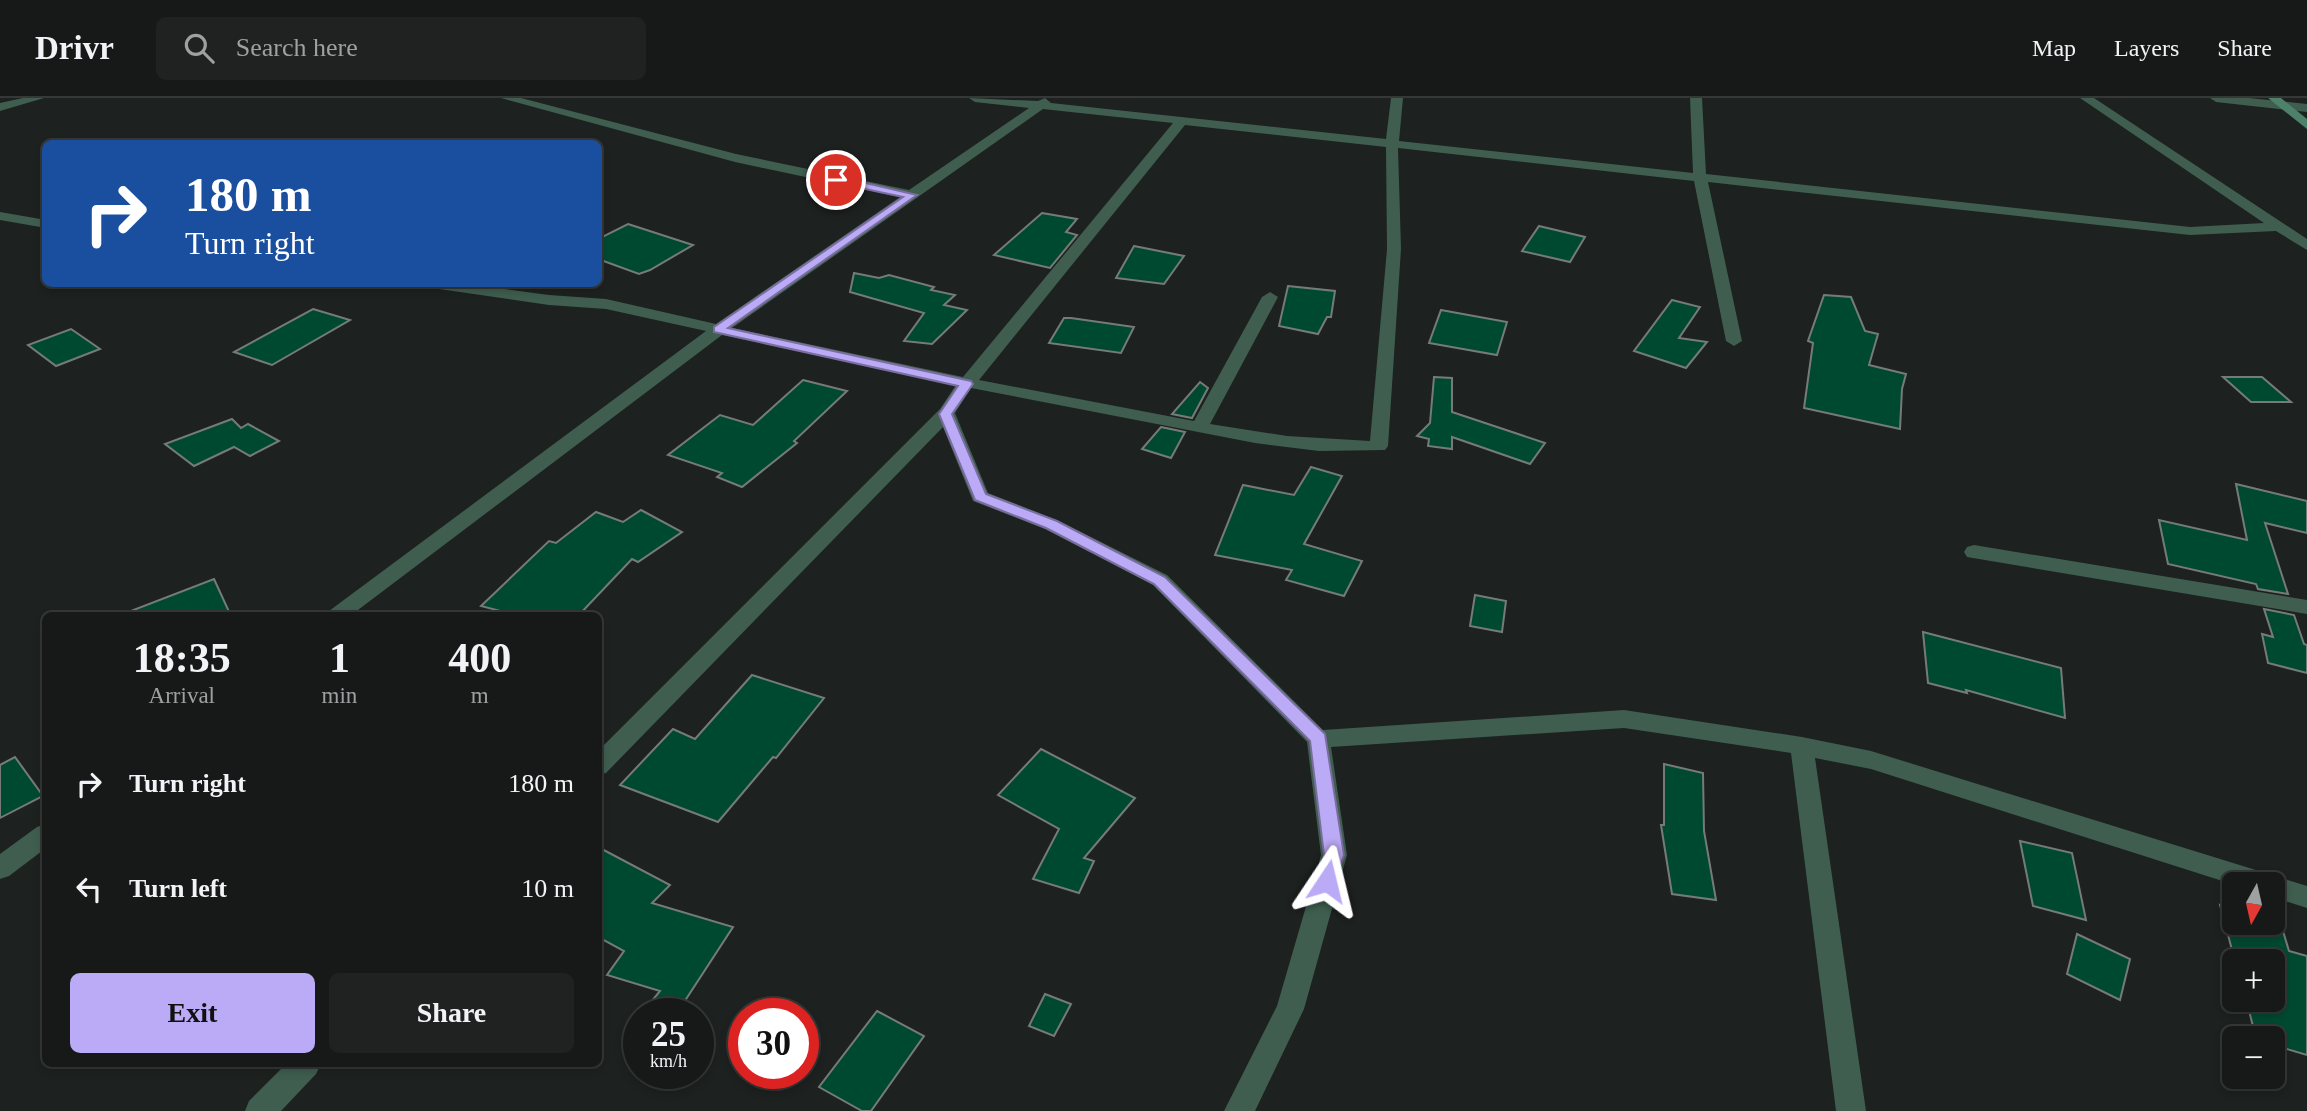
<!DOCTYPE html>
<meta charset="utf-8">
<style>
body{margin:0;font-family:Georgia,serif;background:#1f2220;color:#f1f3f6;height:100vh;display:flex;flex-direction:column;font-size:26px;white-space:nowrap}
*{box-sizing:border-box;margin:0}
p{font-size:23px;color:#9ea0a1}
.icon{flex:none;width:38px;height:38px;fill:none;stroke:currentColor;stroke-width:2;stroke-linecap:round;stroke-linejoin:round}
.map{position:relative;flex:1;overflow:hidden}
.panel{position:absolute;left:42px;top:514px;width:560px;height:455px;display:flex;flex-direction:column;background:#161917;border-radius:10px;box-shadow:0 4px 10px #0003,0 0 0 2px #353836}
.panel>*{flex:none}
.top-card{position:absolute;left:42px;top:42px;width:560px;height:147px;border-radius:10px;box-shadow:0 4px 10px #0003,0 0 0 2px #353836;background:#1a4fa0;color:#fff;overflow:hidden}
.needle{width:46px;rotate:188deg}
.fabs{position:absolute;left:2222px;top:774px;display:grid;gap:14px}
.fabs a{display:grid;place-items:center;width:63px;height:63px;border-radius:10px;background:#161917;box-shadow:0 4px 10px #0003,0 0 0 2px #353836;font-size:35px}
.speed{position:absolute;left:623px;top:900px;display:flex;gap:14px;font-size:35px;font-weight:700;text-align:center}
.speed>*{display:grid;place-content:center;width:91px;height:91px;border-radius:50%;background:#161917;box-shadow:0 4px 10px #0003,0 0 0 2px #353836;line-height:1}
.speed small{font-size:18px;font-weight:400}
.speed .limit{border:10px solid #d22;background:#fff;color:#111}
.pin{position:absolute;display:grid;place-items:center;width:60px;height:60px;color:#fff;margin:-30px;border:4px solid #fff;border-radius:50%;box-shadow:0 2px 7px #0007}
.me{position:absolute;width:77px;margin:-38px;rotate:10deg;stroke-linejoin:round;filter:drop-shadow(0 0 5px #0008)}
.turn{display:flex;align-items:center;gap:24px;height:147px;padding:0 28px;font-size:32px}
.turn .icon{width:91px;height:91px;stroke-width:2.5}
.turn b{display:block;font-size:49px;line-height:60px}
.eta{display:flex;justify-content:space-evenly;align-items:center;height:119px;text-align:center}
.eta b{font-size:42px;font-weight:700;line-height:49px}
.primary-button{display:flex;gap:14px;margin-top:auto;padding:14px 28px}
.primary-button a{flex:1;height:80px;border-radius:10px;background:#bbaaf6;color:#111;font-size:28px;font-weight:700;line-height:80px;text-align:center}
.primary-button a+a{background:#1f2220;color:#f1f3f6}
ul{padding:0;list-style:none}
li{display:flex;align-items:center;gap:21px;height:105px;padding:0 28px}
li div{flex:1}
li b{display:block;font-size:26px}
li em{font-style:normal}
header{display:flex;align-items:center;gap:42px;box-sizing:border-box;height:98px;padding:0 35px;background:#161917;border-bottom:2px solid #353836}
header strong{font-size:33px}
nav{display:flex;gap:38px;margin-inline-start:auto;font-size:24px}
.search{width:490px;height:63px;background:#1f2220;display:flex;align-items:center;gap:18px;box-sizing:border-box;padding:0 24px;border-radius:10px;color:#9ea0a1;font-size:26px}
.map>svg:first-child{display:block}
</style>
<header>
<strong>Drivr</strong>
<div class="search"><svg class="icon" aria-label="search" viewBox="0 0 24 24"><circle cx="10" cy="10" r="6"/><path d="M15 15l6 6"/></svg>Search here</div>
<nav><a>Map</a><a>Layers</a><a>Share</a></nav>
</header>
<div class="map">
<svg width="2307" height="1013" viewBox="0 0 2307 1013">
<rect width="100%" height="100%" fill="#1d211f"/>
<g fill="#004931" stroke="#767b78" stroke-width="2">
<polygon points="1042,115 1077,121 1066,134 1077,137 1050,170 994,157"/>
<polygon points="628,126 693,147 650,172 639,176 598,161 598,141"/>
<polygon points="1539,128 1585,139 1570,164 1522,153"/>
<polygon points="1134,148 1184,158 1164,186 1116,180"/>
<polygon points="854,175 879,180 889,177 934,189 931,192 955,197 944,207 967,212 932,246 904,243 924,215 850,194"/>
<polygon points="1288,188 1335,193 1331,219 1327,219 1318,236 1279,228"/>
<polygon points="1824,197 1851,199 1865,233 1878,236 1869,267 1906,276 1902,291 1900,331 1804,310 1813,245 1808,243"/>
<polygon points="1672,202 1700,209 1679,240 1707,244 1686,270 1634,253"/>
<polygon points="313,211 350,222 272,267 234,254"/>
<polygon points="1441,212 1507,224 1497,257 1429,245"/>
<polygon points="1064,220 1071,220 1134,229 1121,255 1049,245"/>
<polygon points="71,231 100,251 56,268 28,247"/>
<polygon points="1434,279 1452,280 1452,314 1545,345 1530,366 1452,339 1452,351 1428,348 1429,341 1417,338 1430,325"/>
<polygon points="2223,279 2262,279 2291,304 2251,304"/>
<polygon points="803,282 847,293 794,343 797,345 742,389 717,379 722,375 668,357 720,317 753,327"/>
<polygon points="1200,284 1208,290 1192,320 1172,316"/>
<polygon points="232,321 241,330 248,326 279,343 250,358 234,349 194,368 165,346"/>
<polygon points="1161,329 1185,334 1171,360 1142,351"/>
<polygon points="1311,369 1342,378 1304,446 1362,463 1344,498 1286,482 1292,472 1215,457 1243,387 1294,397"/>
<polygon points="2236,386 2307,403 2307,435 2265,425 2288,496 2258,491 2256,486 2168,466 2159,422 2247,442"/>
<polygon points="641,412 682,434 638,464 632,461 578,518 520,518 481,508 549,443 556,445 596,414 623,424"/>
<polygon points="214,481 231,518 124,518 123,516"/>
<polygon points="1475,497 1506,503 1502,534 1470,528"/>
<polygon points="2264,511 2294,517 2304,546 2307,547 2307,575 2268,565 2262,536 2273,539"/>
<polygon points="1923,534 2061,570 2065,620 1966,592 1967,595 1928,585"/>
<polygon points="752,577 824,600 776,660 773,659 718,724 620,687 673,631 695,641"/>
<polygon points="1041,651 1135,700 1084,760 1094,763 1079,795 1033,781 1059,731 998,697"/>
<polygon points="15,659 43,698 0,720 0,667"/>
<polygon points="1664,666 1703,675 1704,733 1716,802 1672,796 1661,727 1664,727"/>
<polygon points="2020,743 2072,755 2086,822 2033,808"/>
<polygon points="598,749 670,787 652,805 733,829 677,915 642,915 660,893 607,877 624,853 598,839"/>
<polygon points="2220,807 2235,811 2235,824 2280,823 2289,853 2307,858 2307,957 2273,947 2273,940 2256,940 2246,901 2273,901 2273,863 2235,863"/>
<polygon points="2077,836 2130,861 2120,902 2067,876"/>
<polygon points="1045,896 1071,906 1054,938 1029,928"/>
<polygon points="877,913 924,938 871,1013 862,1013 819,989"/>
</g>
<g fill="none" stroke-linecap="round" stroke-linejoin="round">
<g fill="#3f5e4f" fill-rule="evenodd">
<polygon points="23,0 44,0 0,13 0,5"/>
<path d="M501,0h20l215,56 173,36 120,-82 -54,-6 -6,-4 69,3 7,-3 6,5 335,36 5,-41h12l-4,43 294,32 -3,-75h12l4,76 484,53 74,-4 -184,-125h14l213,141v11l-31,-19 -86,4 -482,-53 34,159 -8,5 -8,-5 -32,-160 -296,-33 3,101 -13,197 -3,4 -66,1 -64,-8 -284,-55 -16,25 33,80 71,28 108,54 156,155 301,-20 178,27 69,14 436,135v22l-34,-11v-13l-38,1 -364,-116 -56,-11 51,353h-30l-45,-358 -167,-25 -293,19 16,108 -43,154 -49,102h-31l53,-105 44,-151 -14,-113 -154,-157 -108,-56 -72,-28 -30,-74 -337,346 -8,2v-24l342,-342 16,-24 -234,-50 -372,281h-25l4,-5 377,-280 -100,-22 -57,-4 -110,-16 -7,-5h35l82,11 57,4 110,25 184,-127 -165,-35zM1043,11l130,14 -210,254 -231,-49zM1185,27l201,22 1,102 -17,192 -83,-5 -77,-12 68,-127 -8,-5 -8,5 -68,124 -215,-41z"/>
<polygon points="2210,0 2249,0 2307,6 2307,14 2216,4"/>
<polygon points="0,114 46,122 46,130 0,122"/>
<polygon points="1974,447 2307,502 2307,516 1967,459 1964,454 1967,449"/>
<polygon points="46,726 46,750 9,778 0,781 0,756 37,729"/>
<polygon points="286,966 321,966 316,976 281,1013 245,1013 249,1003"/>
</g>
<polygon fill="#4e8169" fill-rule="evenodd" points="2268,0 2281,0 2307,21 2307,31"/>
</g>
<polygon fill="#bbaaf6" stroke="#7a6ea0" stroke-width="2" points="836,78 917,97 728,230 971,283 973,286 952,316 986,396 1057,423 1165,479 1325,636 1344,757 1334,788 1327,791 1320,788 1317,783 1324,757 1310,643 1154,486 1046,430 975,402 939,316 958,288 714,234 714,229 903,99 832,84 832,79"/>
</svg>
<div class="fabs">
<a><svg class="needle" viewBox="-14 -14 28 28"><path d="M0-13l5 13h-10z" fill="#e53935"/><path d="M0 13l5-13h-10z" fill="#9ea0a1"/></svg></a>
<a>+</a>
<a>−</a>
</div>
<div class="speed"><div>25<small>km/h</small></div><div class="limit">30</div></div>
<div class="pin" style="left:836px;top:82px;background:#d93025"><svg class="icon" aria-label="arrive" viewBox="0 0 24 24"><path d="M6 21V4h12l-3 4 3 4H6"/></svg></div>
<svg class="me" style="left:1327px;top:783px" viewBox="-20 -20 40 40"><path d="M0-17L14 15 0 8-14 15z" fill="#bbaaf6" stroke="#fff" stroke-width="4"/></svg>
<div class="top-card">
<div class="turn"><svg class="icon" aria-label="right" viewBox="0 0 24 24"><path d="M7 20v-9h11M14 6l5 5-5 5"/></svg><div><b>180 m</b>Turn right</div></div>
</div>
<section class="panel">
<div class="eta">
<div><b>18:35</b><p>Arrival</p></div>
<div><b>1</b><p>min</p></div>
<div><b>400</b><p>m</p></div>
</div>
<ul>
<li><svg class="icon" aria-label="right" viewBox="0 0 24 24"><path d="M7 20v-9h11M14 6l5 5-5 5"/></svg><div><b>Turn right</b></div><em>180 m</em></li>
<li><svg class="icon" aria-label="left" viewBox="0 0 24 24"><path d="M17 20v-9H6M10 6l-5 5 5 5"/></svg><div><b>Turn left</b></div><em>10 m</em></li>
</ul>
<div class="primary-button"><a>Exit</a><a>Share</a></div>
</section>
</div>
